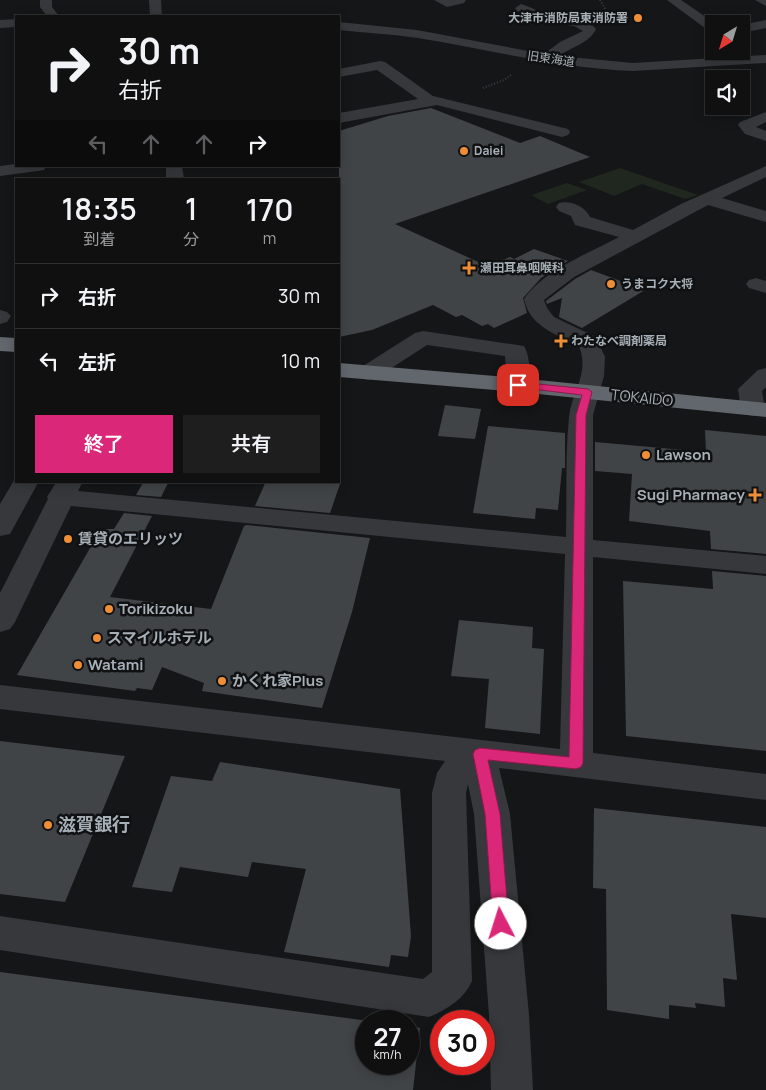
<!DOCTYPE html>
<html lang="ja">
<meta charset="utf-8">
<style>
body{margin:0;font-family:Manrope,"Noto Sans JP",sans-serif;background:#1e1e1f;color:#f1f3f6;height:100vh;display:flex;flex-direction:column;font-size:19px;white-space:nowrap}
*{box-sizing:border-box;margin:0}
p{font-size:16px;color:#9c9d9f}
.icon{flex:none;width:28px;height:28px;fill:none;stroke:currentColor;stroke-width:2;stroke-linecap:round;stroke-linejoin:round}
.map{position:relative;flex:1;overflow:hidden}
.panel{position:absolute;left:15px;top:178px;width:325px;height:305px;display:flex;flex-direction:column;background:#101011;border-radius:0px;box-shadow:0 2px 12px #0003,0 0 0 1px #303031}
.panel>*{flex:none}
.top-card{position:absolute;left:15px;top:15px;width:325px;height:152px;border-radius:0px;box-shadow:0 2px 12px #0003,0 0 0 1px #303031;background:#101011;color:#f1f3f6;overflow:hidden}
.needle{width:32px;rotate:218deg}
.fabs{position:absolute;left:705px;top:15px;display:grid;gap:10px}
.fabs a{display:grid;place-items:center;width:45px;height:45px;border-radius:0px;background:#101011;box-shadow:0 2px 12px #0003,0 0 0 1px #303031;font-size:25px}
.speed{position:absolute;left:355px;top:1010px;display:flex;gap:10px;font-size:25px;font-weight:700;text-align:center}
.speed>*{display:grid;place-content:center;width:65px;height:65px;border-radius:50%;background:#101011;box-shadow:0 2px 12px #0003,0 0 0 1px #303031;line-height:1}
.speed small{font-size:12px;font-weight:400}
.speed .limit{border:8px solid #d22;background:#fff;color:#111}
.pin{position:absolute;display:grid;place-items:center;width:42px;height:42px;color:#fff;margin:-21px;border-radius:10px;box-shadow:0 2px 8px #0006}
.me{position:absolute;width:55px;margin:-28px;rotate:355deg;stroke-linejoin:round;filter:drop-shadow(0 0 4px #0008)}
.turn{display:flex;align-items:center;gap:18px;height:105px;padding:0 20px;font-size:22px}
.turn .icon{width:65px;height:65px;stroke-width:2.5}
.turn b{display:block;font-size:35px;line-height:42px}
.lanes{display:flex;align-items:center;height:48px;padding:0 20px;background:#0003;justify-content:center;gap:25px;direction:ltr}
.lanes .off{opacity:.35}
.eta{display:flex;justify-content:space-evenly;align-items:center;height:85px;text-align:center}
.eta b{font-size:30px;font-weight:600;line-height:35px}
.button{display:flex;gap:10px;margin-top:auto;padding:10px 20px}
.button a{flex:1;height:58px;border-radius:0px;background:#db2777;color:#fff;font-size:20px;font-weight:600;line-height:58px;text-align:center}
.button a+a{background:#1e1e1f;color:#f1f3f6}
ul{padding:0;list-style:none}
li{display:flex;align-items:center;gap:15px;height:65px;padding:0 20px;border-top:1px solid #303031}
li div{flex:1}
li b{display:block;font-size:19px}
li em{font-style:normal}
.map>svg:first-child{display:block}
</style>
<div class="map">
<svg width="766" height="1090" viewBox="0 0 766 1090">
<rect width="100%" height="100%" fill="#151617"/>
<g fill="#20271f">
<polygon points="620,168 698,195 685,199 642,184 614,196 579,182"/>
<polygon points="567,183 587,190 548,204 531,195"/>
</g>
<g fill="#414447">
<polygon points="431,108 520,143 540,136 590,157 395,224 487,266 510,257 514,259 534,249 568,261 541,278 523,298 527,313 494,328 488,324 482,326 462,315 456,317 433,305 372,330 339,337 339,131 388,116"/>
<polygon points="591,270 645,290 582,328 559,317 562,298 547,304 546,301 575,279"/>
<polygon points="445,405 481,409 475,439 438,436"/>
<polygon points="488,426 565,433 565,468 562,468 558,510 536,508 535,519 473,513"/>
<polygon points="705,430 766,436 766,554 711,549 710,531 629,521 632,474 595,471 595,442 706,452"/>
<polygon points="144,481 165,481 168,483 161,497 136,495"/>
<polygon points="266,481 341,481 330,513 255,506"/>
<polygon points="124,513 152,516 110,597 211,609 244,526 247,525 370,538 352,612 322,708 202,691 204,683 162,667 152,690 137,688 135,691 17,675 101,529 114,529"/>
<polygon points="712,571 766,576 766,751 626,736 623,581 713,589"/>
<polygon points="459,620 533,627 532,648 544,649 540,734 485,728 489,679 451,676"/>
<polygon points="0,741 125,756 65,902 0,894"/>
<polygon points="220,762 400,789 411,936 408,957 391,955 389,967 284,952 306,869 252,862 248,877 180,867 172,892 132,887 171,776 212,781"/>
<polygon points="594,808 766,827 766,918 731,914 737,980 723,978 725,1007 695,1003 696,1008 669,1005 669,1019 607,1010 606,889 593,888"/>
<polygon points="0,972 369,1021 366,1021 366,1064 409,1064 409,1026 420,1028 413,1090 0,1090"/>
</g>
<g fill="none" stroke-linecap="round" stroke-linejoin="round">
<g stroke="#3c3f43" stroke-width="2" stroke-dasharray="1 2" stroke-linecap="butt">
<polyline points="600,0 607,12"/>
<polyline points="483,88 504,80 511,75"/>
</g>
<g fill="#36383c" fill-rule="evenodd">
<polygon points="40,0 52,0 52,7 59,16 47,16 40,7"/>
<polygon points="149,0 161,0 162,16 150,16"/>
<polygon points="434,0 466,0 464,3 447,7"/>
<polygon points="667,0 681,0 716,24 714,24 714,32 709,31"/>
<polygon points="755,0 766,0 766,6"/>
<path d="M521,4c10,3 20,9 30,11 15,4 35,1 45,14 -6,14 -25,18 -37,27l74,7 133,-8v8l-133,8c-74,-3 -142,-21 -215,-33 -26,-4 -53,-5 -79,-8v-8l78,8 127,24 16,-12 23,-11 -9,-5 -29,-4 -28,-11 -2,-3z"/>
<polygon points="16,19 16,27 0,28 0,20"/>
<polygon points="766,20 766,28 741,33 741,25"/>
<polygon points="380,61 385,62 433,96 568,129 570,132 568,135 562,137 437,105 339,123 339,113 418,99 377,70 339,77 339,69"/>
<polygon points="766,112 766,122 756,127 766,131 766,141 745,134 738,125 740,122"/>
<polygon points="16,164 16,166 46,166 44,170 38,171 0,176 0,166"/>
<polygon points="166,166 182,166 184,179 166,179"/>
<path d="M766,166v11l-44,21 44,13v11l-58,-17 -134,72 -30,23 3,8 7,9 42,20 9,20 -1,19 -11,39v125l173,16v18l-173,-17v196l173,21v26l-267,-32 11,46 19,201 4,75h-42l-2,-75 -15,-201 -6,-30 -2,9 6,188c-8,18 -24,28 -43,36l-429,-67v-34l423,63 9,-7v-179l5,-20 8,-12 -445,-52v-24l560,64 5,-195 -494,-48 -56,116 -5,7 -10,3v-39l48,-94 -1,-2 10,-16h24l1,2 -4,8 488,46c1,-40 -1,-81 3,-120 3,-27 21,-43 10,-71 -23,-12 -49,-19 -55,-47 19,-28 65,-46 95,-62l-44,-12 -4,-9 -12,-5 -3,-4 3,-4c11,-3 26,3 31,14l43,13 48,-26z"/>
<polygon points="756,278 766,281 766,293 749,288 746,284 749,280"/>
<polygon points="0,310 7,312 11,316 7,322 0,324"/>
<path d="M423,331l101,15c6,9 8,35 2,44l-8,2 -8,-2 -3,-5 -2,-29 -78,-11 -51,33 -8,2 -8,-2 -3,-5 3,-5 55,-35z"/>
<polygon points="766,368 766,387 762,391 765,409 761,414 753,416 745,414 741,409 738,389 758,370"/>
<polygon points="16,477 16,481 39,481 10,534 0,536 0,504"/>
</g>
<g fill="#62676d" fill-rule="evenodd">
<polygon points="0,337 16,338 16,352 0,351"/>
<polygon points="339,363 518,378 766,403 766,417 518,392 339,377"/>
</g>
</g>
<polygon fill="#db2777" stroke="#8e194d" points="518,382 588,389 592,392 586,415 583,763 581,767 576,769 488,760 500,814 509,924 507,928 501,930 496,928 493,924 485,814 473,754 475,750 480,748 569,757 576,415 582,395 515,387 515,383"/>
<g fill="#ee8e37" stroke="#101112" stroke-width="2">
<circle cx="638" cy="18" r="5"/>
<circle cx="464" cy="151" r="5"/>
<path d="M466.5 260.5h5v5h5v5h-5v5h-5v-5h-5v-5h5z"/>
<circle cx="611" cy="284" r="5"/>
<path d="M558.5 333.5h5v5h5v5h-5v5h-5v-5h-5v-5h5z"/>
<circle cx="646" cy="455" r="5"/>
<path d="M752.5 487.5h5v5h5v5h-5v5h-5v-5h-5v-5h5z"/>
<circle cx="68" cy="539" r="5"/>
<circle cx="109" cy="609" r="5"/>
<circle cx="97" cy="638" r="5"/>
<circle cx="78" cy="665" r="5"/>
<circle cx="222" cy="681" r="5"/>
<circle cx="48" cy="825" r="5"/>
</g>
<g text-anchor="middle" stroke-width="5" stroke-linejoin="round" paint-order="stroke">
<g font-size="12" font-weight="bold" fill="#a7afb7" stroke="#101112" text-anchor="start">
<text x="628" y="22" text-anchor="end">大津市消防局東消防署</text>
<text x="474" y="155">Daiei</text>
<text x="480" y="272">瀬田耳鼻咽喉科</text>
<text x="621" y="288">うまコク大将</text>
<text x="571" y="345">わたなべ調剤薬局</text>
</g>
<g font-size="12" fill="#a7afb7" stroke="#101112">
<text transform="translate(551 59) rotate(8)" y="4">旧東海道</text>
</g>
<g font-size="15" fill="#a7afb7" stroke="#101112">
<text transform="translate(642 398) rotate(6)" y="5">TOKAIDO</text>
</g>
<g font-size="15" font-weight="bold" fill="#a7afb7" stroke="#101112" text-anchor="start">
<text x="656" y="460">Lawson</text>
<text x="745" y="500" text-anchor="end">Sugi Pharmacy</text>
<text x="78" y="544">賃貸のエリッツ</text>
<text x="119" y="614">Torikizoku</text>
<text x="107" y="643">スマイルホテル</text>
<text x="88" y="670">Watami</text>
<text x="232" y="686">かくれ家Plus</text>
</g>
<g font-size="18" font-weight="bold" fill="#a7afb7" stroke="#101112" text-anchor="start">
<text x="58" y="831">滋賀銀行</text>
</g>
</g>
</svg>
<div class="fabs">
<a><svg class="needle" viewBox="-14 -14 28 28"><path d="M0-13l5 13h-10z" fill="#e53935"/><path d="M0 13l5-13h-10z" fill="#9c9d9f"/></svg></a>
<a><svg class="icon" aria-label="sound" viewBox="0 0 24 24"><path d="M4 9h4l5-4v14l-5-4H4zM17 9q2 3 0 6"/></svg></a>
</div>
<div class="speed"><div>27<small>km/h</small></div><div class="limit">30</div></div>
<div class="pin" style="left:518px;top:385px;background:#d93025"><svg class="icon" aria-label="arrive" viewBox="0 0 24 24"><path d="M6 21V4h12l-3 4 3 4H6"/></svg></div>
<svg class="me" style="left:501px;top:924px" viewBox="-20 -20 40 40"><circle r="19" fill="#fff"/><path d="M0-13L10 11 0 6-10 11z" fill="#db2777"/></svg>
<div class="top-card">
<div class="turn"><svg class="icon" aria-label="right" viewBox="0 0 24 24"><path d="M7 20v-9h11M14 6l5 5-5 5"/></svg><div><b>30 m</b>右折</div></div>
<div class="lanes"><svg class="icon off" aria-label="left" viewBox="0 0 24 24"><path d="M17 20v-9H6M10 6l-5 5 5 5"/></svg><svg class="icon off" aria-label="ahead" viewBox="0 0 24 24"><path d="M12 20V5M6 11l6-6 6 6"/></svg><svg class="icon off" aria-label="ahead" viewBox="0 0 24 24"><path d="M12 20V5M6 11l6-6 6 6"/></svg><svg class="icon" aria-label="right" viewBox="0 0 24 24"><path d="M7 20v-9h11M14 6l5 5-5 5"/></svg></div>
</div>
<section class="panel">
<div class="eta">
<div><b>18:35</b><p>到着</p></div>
<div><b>1</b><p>分</p></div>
<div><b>170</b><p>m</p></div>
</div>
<ul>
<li><svg class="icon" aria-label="right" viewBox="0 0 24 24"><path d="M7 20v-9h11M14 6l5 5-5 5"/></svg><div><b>右折</b></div><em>30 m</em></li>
<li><svg class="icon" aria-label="left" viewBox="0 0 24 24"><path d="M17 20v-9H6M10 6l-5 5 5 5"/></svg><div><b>左折</b></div><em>10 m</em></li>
</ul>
<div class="button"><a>終了</a><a>共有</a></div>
</section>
</div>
